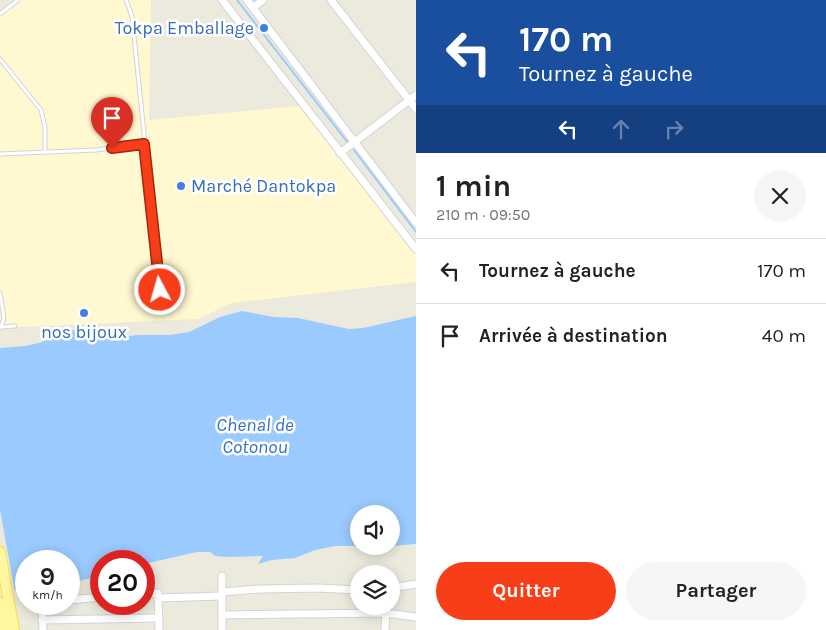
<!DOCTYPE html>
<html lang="fr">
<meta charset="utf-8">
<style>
body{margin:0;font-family:Karla,sans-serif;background:#f6f6f6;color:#222;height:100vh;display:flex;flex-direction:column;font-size:19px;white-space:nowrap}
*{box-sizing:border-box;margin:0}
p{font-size:16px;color:#767676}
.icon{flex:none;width:28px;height:28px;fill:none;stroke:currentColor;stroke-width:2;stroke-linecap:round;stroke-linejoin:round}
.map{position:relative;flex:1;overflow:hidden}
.panel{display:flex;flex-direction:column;background:#fff;width:410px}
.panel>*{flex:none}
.guide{background:#1a4fa0;color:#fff;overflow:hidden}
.controls{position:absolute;left:350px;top:505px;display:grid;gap:10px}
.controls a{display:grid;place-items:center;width:50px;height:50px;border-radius:50%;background:#fff;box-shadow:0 2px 12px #0003;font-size:25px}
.speed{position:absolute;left:15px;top:550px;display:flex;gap:10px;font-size:25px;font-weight:700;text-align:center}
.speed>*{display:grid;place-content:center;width:65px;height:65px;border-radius:50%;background:#fff;box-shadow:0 2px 12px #0003;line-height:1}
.speed small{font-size:12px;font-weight:400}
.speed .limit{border:8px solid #d22;background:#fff;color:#111}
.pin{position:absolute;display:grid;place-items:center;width:42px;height:42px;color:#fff;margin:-51px -21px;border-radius:50% 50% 50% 0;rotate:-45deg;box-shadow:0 0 5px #0007}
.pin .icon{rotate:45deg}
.me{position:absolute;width:55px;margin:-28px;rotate:354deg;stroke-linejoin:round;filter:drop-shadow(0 0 4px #0008)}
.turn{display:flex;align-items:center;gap:18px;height:105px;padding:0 20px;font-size:22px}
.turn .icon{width:65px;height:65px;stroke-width:2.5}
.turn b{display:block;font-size:35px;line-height:42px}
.lanes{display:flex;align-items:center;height:48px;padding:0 20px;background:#0003;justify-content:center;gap:25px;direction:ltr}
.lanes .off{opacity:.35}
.round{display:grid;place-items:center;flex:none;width:52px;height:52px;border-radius:26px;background:#f6f6f6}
.headline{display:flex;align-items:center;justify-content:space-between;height:85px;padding:0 20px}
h1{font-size:30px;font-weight:700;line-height:38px}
.action{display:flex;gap:10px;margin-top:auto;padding:10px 20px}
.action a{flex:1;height:58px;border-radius:30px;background:#f83e18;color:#fff;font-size:20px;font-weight:700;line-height:58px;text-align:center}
.action a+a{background:#f6f6f6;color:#222}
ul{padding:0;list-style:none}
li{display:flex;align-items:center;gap:15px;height:65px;padding:0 20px;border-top:1px solid #e0e0e0}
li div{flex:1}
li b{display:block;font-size:19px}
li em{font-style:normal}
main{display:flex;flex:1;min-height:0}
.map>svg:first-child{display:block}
</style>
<main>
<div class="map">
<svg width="416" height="630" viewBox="0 0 416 630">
<rect width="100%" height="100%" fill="#eceadd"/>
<polygon fill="#fff8d0" points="15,0 151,0 149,120 299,106 416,252 416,282 231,303 199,319 0,328 0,12"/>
<polygon fill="#9bcaff" points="242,311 274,317 298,318 349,329 363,328 416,316 416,544 391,546 391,514 359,514 359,546 336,546 315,550 295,558 272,560 258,564 263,556 226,557 215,556 210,552 197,552 144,564 144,561 101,561 101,576 69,583 69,561 26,561 26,589 16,590 0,595 0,348 25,346 39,343 71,330 81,331 109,339 137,335 170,335 189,332 220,317"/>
<polygon fill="#eceadd" points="0,510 15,593 0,597"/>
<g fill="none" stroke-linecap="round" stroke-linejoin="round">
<g stroke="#9bcaff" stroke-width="2">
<polyline points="237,0 348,143"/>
<polyline points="354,150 416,232"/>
</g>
<defs>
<g id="lane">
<polyline points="126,0 132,16 160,290"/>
<polyline points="0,14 18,0"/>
<polyline points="0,59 41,110 45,127 45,152"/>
<polyline points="0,154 96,150 144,144"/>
<polyline points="0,293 4,318 1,327"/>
<polyline points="1,327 15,326"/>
</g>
<g id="street">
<polyline points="222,0 416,249"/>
<polyline points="247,0 416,223"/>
<polyline points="331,0 416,109"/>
<polyline points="253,8 263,0"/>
<polyline points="340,153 416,95"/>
<polyline points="222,576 222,630"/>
<polyline points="391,588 416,584"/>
<polyline points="222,592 260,589 318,588 359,590"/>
<polyline points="144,594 158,593 159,630"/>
<polyline points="158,598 222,596"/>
<polyline points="69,600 101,597"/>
<polyline points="42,604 43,630"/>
<polyline points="222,615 386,613 416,617"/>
<polyline points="42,620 159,618"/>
<polyline points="385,630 386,606"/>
</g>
<g id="primary">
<polyline points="0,552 14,630"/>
<polyline points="0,603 5,630"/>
</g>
</defs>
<use href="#lane" stroke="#d1d3da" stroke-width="5"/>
<use href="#street" stroke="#d1d3da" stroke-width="9"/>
<use href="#primary" stroke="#fddb45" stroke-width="12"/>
<use href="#lane" stroke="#fff" stroke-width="3"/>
<use href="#street" stroke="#fff" stroke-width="7"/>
<use href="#primary" stroke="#fff8a0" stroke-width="10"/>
</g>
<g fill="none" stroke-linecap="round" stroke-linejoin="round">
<defs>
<polyline id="route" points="112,148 144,144 160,290"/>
</defs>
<use href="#route" stroke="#a12810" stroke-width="12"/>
<use href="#route" stroke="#f83e18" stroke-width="9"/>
</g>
<g fill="#3f7fe0" stroke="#fff" stroke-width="2">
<circle cx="264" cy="28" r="5"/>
<circle cx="181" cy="186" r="5"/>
<circle cx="84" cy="313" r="5"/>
</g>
<g text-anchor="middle" stroke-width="5" stroke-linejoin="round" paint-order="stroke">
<g font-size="18" fill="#366cbe" stroke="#fff" text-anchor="end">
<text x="254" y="34">Tokpa Emballage</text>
<text x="191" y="192" text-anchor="start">Marché Dantokpa</text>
<text x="84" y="338" text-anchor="middle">nos bijoux</text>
</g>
<g font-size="19" font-style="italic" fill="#3470cc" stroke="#fff">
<text x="255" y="431">Chenal de<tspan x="255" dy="22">Cotonou</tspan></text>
</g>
</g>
</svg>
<div class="controls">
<a><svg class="icon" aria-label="sound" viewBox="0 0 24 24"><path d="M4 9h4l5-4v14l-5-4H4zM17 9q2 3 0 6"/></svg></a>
<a><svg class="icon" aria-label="layers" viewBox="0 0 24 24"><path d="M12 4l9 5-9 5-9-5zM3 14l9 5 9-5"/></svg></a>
</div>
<div class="speed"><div>9<small>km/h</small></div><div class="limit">20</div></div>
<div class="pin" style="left:112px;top:148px;background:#d93025"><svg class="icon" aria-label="arrive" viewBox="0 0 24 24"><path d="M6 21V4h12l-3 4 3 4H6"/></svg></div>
<svg class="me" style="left:160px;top:290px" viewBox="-20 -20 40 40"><circle r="17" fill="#f83e18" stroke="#fff" stroke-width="3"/><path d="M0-11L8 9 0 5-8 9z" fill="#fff"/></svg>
</div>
<section class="panel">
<div class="guide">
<div class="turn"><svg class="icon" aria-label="left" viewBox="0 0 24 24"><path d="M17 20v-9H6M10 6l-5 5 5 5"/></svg><div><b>170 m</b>Tournez à gauche</div></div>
<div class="lanes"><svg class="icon" aria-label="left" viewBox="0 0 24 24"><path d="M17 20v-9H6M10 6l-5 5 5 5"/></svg><svg class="icon off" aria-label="ahead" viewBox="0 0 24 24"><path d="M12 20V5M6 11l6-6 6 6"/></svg><svg class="icon off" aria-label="right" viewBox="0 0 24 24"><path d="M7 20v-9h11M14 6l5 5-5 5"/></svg></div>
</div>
<div class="headline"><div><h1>1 min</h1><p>210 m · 09:50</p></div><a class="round"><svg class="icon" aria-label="close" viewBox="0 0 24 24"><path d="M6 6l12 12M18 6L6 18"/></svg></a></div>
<ul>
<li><svg class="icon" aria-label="left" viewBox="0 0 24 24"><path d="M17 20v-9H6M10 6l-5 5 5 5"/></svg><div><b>Tournez à gauche</b></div><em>170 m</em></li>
<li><svg class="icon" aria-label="arrive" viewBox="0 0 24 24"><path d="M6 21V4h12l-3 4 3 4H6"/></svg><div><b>Arrivée à destination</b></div><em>40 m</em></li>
</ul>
<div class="action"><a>Quitter</a><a>Partager</a></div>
</section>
</main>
